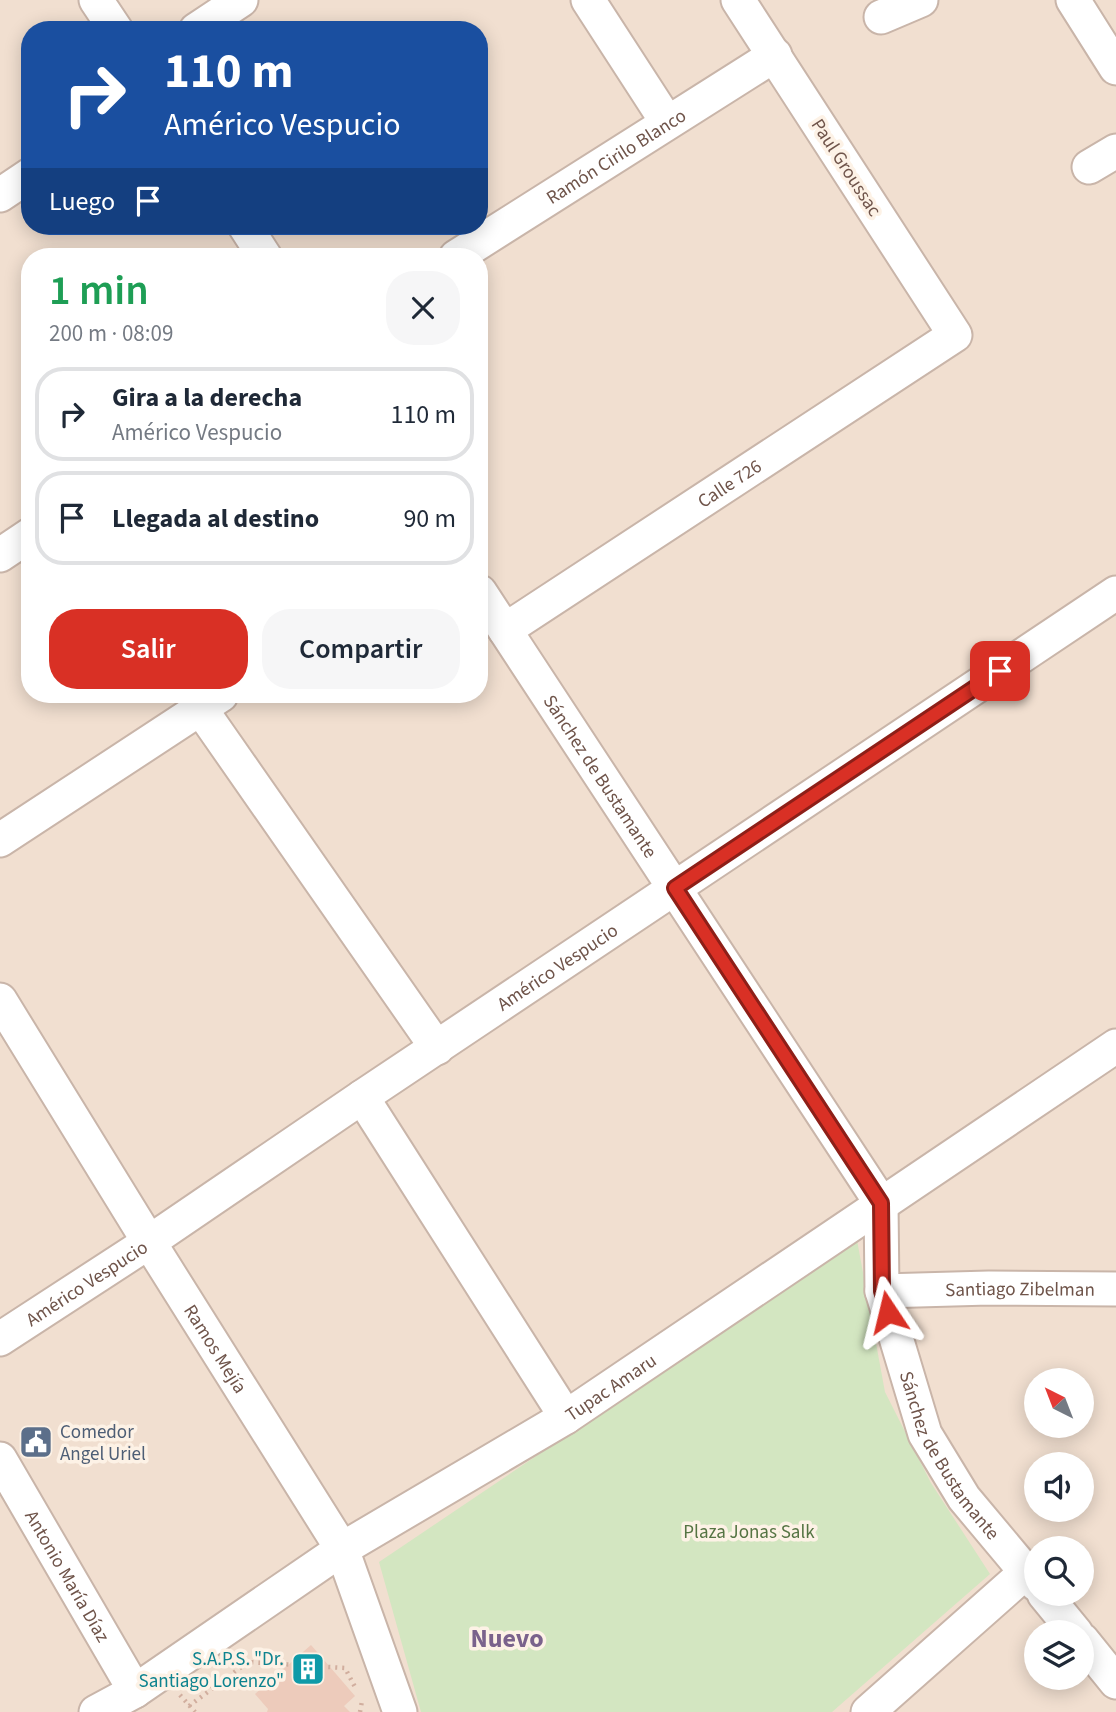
<!DOCTYPE html>
<html lang="es">
<meta charset="utf-8">
<style>
body{margin:0;font-family:"Source Sans 3",sans-serif;background:#f6f6f7;color:#1f2937;height:100vh;display:flex;flex-direction:column;font-size:26px;white-space:nowrap}
*{box-sizing:border-box;margin:0}
p{font-size:23px;color:#747a83}
.icon{flex:none;width:38px;height:38px;fill:none;stroke:currentColor;stroke-width:2;stroke-linecap:round;stroke-linejoin:round}
.map{position:relative;flex:1;overflow:hidden}
.sheet{position:absolute;left:21px;top:248px;width:467px;height:455px;display:flex;flex-direction:column;background:#fff;border-radius:28px;box-shadow:0 4px 18px #0003}
.sheet>*{flex:none}
.guide{position:absolute;left:21px;top:21px;width:467px;height:214px;border-radius:28px;box-shadow:0 4px 18px #0003;background:#1a4fa0;color:#fff;overflow:hidden}
.needle{width:46px;rotate:318deg}
.buttons{position:absolute;left:1024px;top:1368px;display:grid;gap:14px}
.buttons a{display:grid;place-items:center;width:70px;height:70px;border-radius:50%;background:#fff;box-shadow:0 4px 18px #0003;font-size:35px}
.pin{position:absolute;display:grid;place-items:center;width:60px;height:60px;color:#fff;margin:-30px;border-radius:14px;box-shadow:0 4px 10px #0006}
.me{position:absolute;width:77px;margin:-38px;rotate:350deg;stroke-linejoin:round;filter:drop-shadow(0 0 5px #0008)}
.turn{display:flex;align-items:center;gap:24px;height:147px;padding:0 28px;font-size:32px}
.turn .icon{width:91px;height:91px;stroke-width:2.5}
.turn b{display:block;font-size:49px;line-height:60px}
.then{display:flex;align-items:center;height:66px;padding:0 28px;background:#0003;gap:14px;font-size:26px}
.round{display:grid;place-items:center;flex:none;width:74px;height:74px;border-radius:28px;background:#f6f6f7}
.head{display:flex;align-items:center;justify-content:space-between;height:119px;padding:0 28px}
h1{font-size:42px;font-weight:600;line-height:52px;color:#1e9e55}
.action{display:flex;gap:14px;margin-top:auto;padding:14px 28px}
.action a{flex:1;height:80px;border-radius:28px;background:#d93025;color:#fff;font-size:28px;font-weight:600;line-height:80px;text-align:center}
.action a+a{background:#f6f6f7;color:#1f2937}
ul{padding:0;list-style:none}
li{display:flex;align-items:center;gap:21px;height:94px;margin:0 14px 10px;padding:0 14px;border:4px solid #e0e1e3;border-radius:28px}
li div{flex:1}
li b{display:block;font-size:26px}
li em{font-style:normal}
.map>svg:first-child{display:block}
</style>
<div class="map">
<svg width="1116" height="1712" viewBox="0 0 1116 1712">
<rect width="100%" height="100%" fill="#faeee1"/>
<path fill="#f1dfd0" fill-rule="evenodd" d="M0,0h1116v1712h-1116zM30,30h450v196h-450zM30,257h450v438h-450zM1036,1381h46v45h-46zM1036,1465h46v45h-46zM1036,1549h46v45h-46zM1036,1633h46v45h-46z"/>
<polygon fill="#d3e6c1" points="857,1240 885,1392 931,1483 990,1574 832,1712 421,1712 379,1562"/>
<polygon fill="#edcbbb" points="311,1645 355,1696 344,1706 350,1712 267,1712 268,1709 255,1694"/>
<g fill="none" stroke-linecap="round" stroke-linejoin="round">
<defs>
<g id="minor">
<polyline points="96,0 116,30"/>
<polyline points="588,0 667,122"/>
<polyline points="1073,0 1116,68"/>
<polyline points="881,17 921,0"/>
<polyline points="196,30 241,0"/>
<polyline points="1089,167 1116,151"/>
<polyline points="0,195 30,175"/>
<polyline points="245,226 265,257"/>
<path id="s1" d="M456,257l319,-202"/>
<polyline points="0,555 30,535"/>
<path id="s2" d="M480,592l401,611 1,88 43,143 39,64 72,86"/>
<path id="s3" d="M505,630l450,-295 -217,-335"/>
<polyline points="200,708 437,1048"/>
<polyline points="0,840 221,695"/>
<path id="s4" d="M0,1000l149,242 193,307 58,163"/>
<polyline points="362,1097 566,1417"/>
<path id="s5" d="M882,1291l107,-3 127,1"/>
<path id="s6" d="M0,1339l149,-97 213,-145 754,-504"/>
<path id="s7" d="M0,1459l135,232"/>
<polyline points="1044,1594 1076,1633"/>
<polyline points="1082,1640 1116,1682"/>
<path id="s8" d="M96,1712l39,-21 207,-142 224,-132 550,-371"/>
<polyline points="868,1712 1026,1572"/>
</g>
</defs>
<use href="#minor" stroke="#c9b5a9" stroke-width="37"/>
<g stroke="#d1ae9e" stroke-width="4.5" stroke-dasharray="2 5" stroke-linecap="butt">
<polyline points="180,1695 195,1712"/>
<polyline points="189,1706 248,1662 345,1668 355,1687"/>
<polyline points="360,1712 362,1701"/>
</g>
<use href="#minor" stroke="#fff" stroke-width="33"/>
</g>
<g fill="none" stroke-linecap="round" stroke-linejoin="round">
<defs>
<polyline id="route" points="888,1312 882,1291 881,1203 675,888 1000,671"/>
</defs>
<use href="#route" stroke="#8d1f18" stroke-width="18"/>
<use href="#route" stroke="#d93025" stroke-width="12"/>
</g>
<defs>
<symbol id="civic-square" viewBox="-11 -11 22 22"><rect x="-9" y="-9" width="18" height="18" rx="4" fill="#5c6f8a" stroke="#fdf2e6"/><path d="M-.6-6.5H3V-4.5H.6V-3L4-1V1h2V6H-6V1h2V-1L-.6-3ZM-1.2 2.5V6h2.4V2.5Z" fill="#fff"/></symbol>
<symbol id="building-square" viewBox="-11 -11 22 22"><rect x="-9" y="-9" width="18" height="18" rx="4" fill="#0f9aa8" stroke="#fdf2e6"/><path d="M-4-6H4V6H1V3H-1V6H-4ZM-2.5-4.3h1.7v1.8h-1.7ZM.8-4.3h1.7v1.8H.8ZM-2.5-1h1.7V.8h-1.7ZM.8-1h1.7V.8H.8Z" fill="#fff"/></symbol>
</defs>
<g fill-rule="evenodd">
<use href="#civic-square" x="17" y="1423" width="38" height="38"/>
<use href="#building-square" x="289" y="1650" width="38" height="38"/>
</g>
<g text-anchor="middle" stroke-width="7" stroke-linejoin="round" paint-order="stroke">
<g font-size="19" fill="#6f544a" stroke="#fdf2e6">
<text dy="7" stroke="none"><textPath href="#s1" startOffset="189">Ramón Cirilo Blanco</textPath></text>
<text transform="translate(847 167) rotate(57)" y="7">Paul Groussac</text>
<text dy="7" stroke="none"><textPath href="#s3" startOffset="268">Calle 726</textPath></text>
<text dy="7" stroke="none"><textPath href="#s2" startOffset="220">Sánchez de Bustamante</textPath></text>
<text dy="7" stroke="none"><textPath href="#s6" startOffset="670">Américo Vespucio</textPath></text>
<text dy="7" stroke="none"><textPath href="#s6" startOffset="103">Américo Vespucio</textPath></text>
<text dy="7" stroke="none"><textPath href="#s5" startOffset="138">Santiago Zibelman</textPath></text>
<text dy="7" stroke="none"><textPath href="#s4" startOffset="410">Ramos Mejía</textPath></text>
<text dy="7" stroke="none"><textPath href="#s8" startOffset="609">Tupac Amaru</textPath></text>
<text dy="7" stroke="none"><textPath href="#s2" startOffset="998">Sánchez de Bustamante</textPath></text>
<text dy="7" stroke="none"><textPath href="#s7" startOffset="135">Antonio María Díaz</textPath></text>
</g>
<g font-size="19" fill="#4e5e75" stroke="#fdf2e6" text-anchor="start">
<text x="60" y="1438">Comedor<tspan x="60" dy="22">Angel Uriel</tspan></text>
</g>
<g font-size="19" fill="#557443" stroke="#fdf2e6">
<text x="749" y="1538">Plaza Jonas Salk</text>
</g>
<g font-size="19" fill="#0d838f" stroke="#fdf2e6" text-anchor="end">
<text x="284" y="1665">S.A.P.S. "Dr.<tspan x="284" dy="22">Santiago Lorenzo"</tspan></text>
</g>
<g font-size="26" font-weight="bold" fill="#7a628c" stroke="#fdf2e6">
<text x="507" y="1647">Nuevo</text>
</g>
</g>
</svg>
<div class="buttons">
<a><svg class="needle" viewBox="-14 -14 28 28"><path d="M0-13l5 13h-10z" fill="#e53935"/><path d="M0 13l5-13h-10z" fill="#747a83"/></svg></a>
<a><svg class="icon" aria-label="sound" viewBox="0 0 24 24"><path d="M4 9h4l5-4v14l-5-4H4zM17 9q2 3 0 6"/></svg></a>
<a><svg class="icon" aria-label="search" viewBox="0 0 24 24"><circle cx="10" cy="10" r="6"/><path d="M15 15l6 6"/></svg></a>
<a><svg class="icon" aria-label="layers" viewBox="0 0 24 24"><path d="M12 4l9 5-9 5-9-5zM3 14l9 5 9-5"/></svg></a>
</div>
<div class="pin" style="left:1000px;top:671px;background:#d93025"><svg class="icon" aria-label="arrive" viewBox="0 0 24 24"><path d="M6 21V4h12l-3 4 3 4H6"/></svg></div>
<svg class="me" style="left:888px;top:1312px" viewBox="-20 -20 40 40"><path d="M0-17L14 15 0 8-14 15z" fill="#d93025" stroke="#fff" stroke-width="4"/></svg>
<div class="guide">
<div class="turn"><svg class="icon" aria-label="right" viewBox="0 0 24 24"><path d="M7 20v-9h11M14 6l5 5-5 5"/></svg><div><b>110 m</b>Américo Vespucio</div></div>
<div class="then">Luego<svg class="icon" aria-label="arrive" viewBox="0 0 24 24"><path d="M6 21V4h12l-3 4 3 4H6"/></svg></div>
</div>
<section class="sheet">
<div class="head"><div><h1>1 min</h1><p>200 m · 08:09</p></div><a class="round"><svg class="icon" aria-label="close" viewBox="0 0 24 24"><path d="M6 6l12 12M18 6L6 18"/></svg></a></div>
<ul>
<li><svg class="icon" aria-label="right" viewBox="0 0 24 24"><path d="M7 20v-9h11M14 6l5 5-5 5"/></svg><div><b>Gira a la derecha</b><p>Américo Vespucio</p></div><em>110 m</em></li>
<li><svg class="icon" aria-label="arrive" viewBox="0 0 24 24"><path d="M6 21V4h12l-3 4 3 4H6"/></svg><div><b>Llegada al destino</b></div><em>90 m</em></li>
</ul>
<div class="action"><a>Salir</a><a>Compartir</a></div>
</section>
</div>
